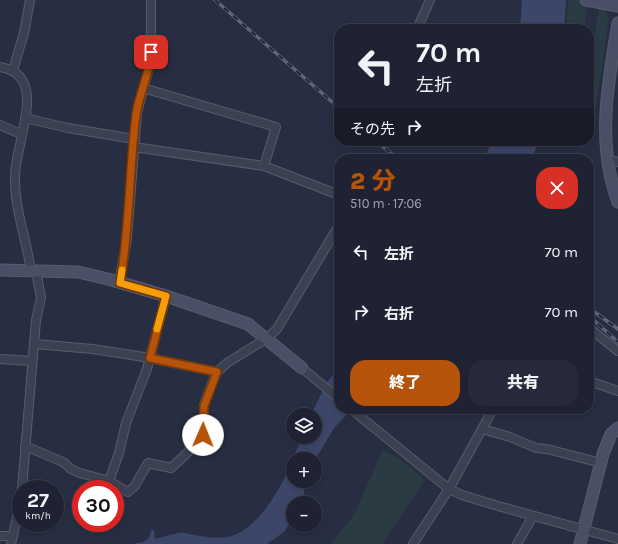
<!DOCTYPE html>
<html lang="ja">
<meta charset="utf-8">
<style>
body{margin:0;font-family:Karla,"Noto Sans JP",sans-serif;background:#262a3a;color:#f1f3f6;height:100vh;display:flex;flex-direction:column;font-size:15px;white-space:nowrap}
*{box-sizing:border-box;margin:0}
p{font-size:13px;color:#a1a4ac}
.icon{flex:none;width:22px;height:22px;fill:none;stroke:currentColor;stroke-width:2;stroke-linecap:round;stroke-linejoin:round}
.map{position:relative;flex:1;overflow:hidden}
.panel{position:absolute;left:334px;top:154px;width:260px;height:260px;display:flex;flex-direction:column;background:#1e2232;border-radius:16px;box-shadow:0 2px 6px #0003,0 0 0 1px #3c3f4d}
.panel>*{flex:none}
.guide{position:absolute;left:334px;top:24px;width:260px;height:122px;border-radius:16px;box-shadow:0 2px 6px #0003,0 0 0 1px #3c3f4d;background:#1e2232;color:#f1f3f6;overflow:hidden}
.controls{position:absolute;left:286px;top:408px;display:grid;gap:8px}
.controls a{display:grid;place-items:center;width:36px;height:36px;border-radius:50%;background:#1e2232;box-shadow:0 2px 6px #0003,0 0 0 1px #3c3f4d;font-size:20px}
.speed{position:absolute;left:12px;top:480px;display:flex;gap:8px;font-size:20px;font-weight:700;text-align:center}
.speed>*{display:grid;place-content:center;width:52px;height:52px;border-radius:50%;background:#1e2232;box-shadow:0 2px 6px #0003,0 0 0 1px #3c3f4d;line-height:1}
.speed small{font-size:10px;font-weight:400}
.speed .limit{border:6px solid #d22;background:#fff;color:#111}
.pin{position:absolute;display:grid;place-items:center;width:34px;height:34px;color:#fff;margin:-17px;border-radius:8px;box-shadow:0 2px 6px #0006}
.me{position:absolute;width:44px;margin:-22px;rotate:1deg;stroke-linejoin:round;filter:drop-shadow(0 0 3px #0008)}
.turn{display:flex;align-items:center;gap:14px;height:84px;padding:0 16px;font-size:18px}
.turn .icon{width:52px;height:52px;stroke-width:2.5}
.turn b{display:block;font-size:28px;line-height:34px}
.then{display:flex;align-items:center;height:38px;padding:0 16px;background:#0003;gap:8px;font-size:15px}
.round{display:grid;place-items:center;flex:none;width:42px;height:42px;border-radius:16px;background:#262a3a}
.overview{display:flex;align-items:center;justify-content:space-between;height:68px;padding:0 16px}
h1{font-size:24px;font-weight:800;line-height:30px;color:#b45309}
.action{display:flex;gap:8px;margin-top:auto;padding:8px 16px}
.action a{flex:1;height:46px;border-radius:16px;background:#b45309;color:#fff;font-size:16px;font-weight:800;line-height:46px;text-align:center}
.action a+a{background:#262a3a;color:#f1f3f6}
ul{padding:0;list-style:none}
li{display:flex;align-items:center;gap:12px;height:60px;padding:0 16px}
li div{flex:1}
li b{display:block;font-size:15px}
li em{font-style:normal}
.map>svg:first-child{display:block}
</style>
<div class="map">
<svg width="618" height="544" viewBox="0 0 618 544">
<rect width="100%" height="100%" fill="#282e42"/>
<g fill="#2a3b43">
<polygon points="568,0 588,0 584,29 566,29"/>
<polygon points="599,9 604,10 609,18 596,108 589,106 589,68"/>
<polygon points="383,450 399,458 425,480 382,544 330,544 353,517"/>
</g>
<g fill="#3c4669">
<polygon points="522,0 566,0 564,29 520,29"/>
<polygon points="492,141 539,141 531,159 484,159"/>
<polygon points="339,366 339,409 352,409 334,428 315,460 315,459 293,459 302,437 315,437 315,415 311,415 326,384"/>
<path d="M293,459v22h13l-4,22h-9v16l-9,13 -17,12h-134c10,-2 17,-2 18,-14h3l1,9c9,-2 22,-7 30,-6 14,3 28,6 43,4 29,-5 55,-52 65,-78z"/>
</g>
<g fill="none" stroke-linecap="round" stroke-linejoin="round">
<defs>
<g id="street">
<polyline points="417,29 430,0"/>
<path d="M0,67c11,2 21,7 25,19 7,20 -6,57 -9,79 -5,36 10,70 15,106"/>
<polyline points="13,70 24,33 30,0"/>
<polyline points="143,88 276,127 264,166"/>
<polyline points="25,118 68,128 134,139"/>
<polyline points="0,125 21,134"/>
<polyline points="134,147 264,166 339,195"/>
<polyline points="607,159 618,162"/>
<polyline points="119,283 127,238 137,113 151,60 151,0"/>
<polyline points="589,331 593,331 618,351"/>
<polyline points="34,344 93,349 150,358 217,372"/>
<polyline points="0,359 32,361"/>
<polyline points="302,368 339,399"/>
<polyline points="589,381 618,391"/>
<polyline points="351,409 449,489 462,495 498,506 618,539"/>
<polyline points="482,429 510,437 536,448 547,449 601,463"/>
<polyline points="25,446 63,462 71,469 80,473 109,481 128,492 134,487 148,463 171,468 201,440 204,432 204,405 216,373 227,363 267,338 277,329 339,225"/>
<polyline points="109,481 119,453 126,423 147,369 166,296"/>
<polyline points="22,489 34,344 36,320 41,298 36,271"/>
<polyline points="0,536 13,536"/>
<polyline points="11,544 21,498"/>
<polyline points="413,544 449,489 493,409"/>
<polyline points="517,544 533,516"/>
</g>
<g id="secondary">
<polyline points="586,0 618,6"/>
<path d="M618,23c-10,60 -22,120 0,179"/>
<polyline points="0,270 78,272 108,279 166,296 248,324 302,368"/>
<polyline points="580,544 603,454 611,434 618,428"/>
</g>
</defs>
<use href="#street" stroke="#575c6c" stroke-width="10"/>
<use href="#secondary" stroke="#575c6c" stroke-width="13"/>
<use href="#street" stroke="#3c4152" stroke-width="8"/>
<use href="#secondary" stroke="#4a4f65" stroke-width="11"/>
<defs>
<g id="rail">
<polyline points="215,0 339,108"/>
<polyline points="376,141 398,159"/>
<polyline points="589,308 618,329"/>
<polyline points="589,316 618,342"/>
</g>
</defs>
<use href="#rail" stroke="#5e6479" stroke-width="3.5"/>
<use href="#rail" stroke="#202538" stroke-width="2" stroke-dasharray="6" stroke-linecap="butt"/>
</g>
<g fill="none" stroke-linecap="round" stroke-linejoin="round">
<defs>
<path id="route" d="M151,52c-1,22 -12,41 -15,63 -7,55 -6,112 -16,168l46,13 -16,62 67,14 -13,34 -1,29"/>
</defs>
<use href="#route" stroke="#753606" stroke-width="10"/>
<use href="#route" stroke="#b45309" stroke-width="7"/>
<polyline stroke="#f59e0b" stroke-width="7" points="122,270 120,283 166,296 157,329"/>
</g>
</svg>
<div class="controls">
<a><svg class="icon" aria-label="layers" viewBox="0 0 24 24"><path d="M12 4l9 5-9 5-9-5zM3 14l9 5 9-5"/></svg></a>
<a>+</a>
<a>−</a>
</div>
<div class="speed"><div>27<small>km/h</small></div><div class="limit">30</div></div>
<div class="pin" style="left:151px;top:52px;background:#d93025"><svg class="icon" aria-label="arrive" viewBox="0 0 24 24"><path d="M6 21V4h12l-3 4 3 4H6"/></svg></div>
<svg class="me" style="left:203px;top:435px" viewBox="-20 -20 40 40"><circle r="19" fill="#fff"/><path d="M0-13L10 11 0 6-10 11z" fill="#b45309"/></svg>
<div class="guide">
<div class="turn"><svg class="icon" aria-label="left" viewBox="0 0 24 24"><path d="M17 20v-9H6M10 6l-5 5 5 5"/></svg><div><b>70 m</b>左折</div></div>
<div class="then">その先<svg class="icon" aria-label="right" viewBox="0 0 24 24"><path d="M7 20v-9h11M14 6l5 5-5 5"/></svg></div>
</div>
<section class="panel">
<div class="overview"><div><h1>2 分</h1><p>510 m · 17:06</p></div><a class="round" style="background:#d93025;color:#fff"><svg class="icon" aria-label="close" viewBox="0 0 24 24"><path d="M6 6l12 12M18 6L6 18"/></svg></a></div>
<ul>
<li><svg class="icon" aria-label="left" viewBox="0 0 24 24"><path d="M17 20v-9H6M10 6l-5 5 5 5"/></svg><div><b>左折</b></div><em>70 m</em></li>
<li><svg class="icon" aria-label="right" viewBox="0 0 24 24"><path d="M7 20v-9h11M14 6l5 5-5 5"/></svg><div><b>右折</b></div><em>70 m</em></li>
</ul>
<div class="action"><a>終了</a><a>共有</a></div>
</section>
</div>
